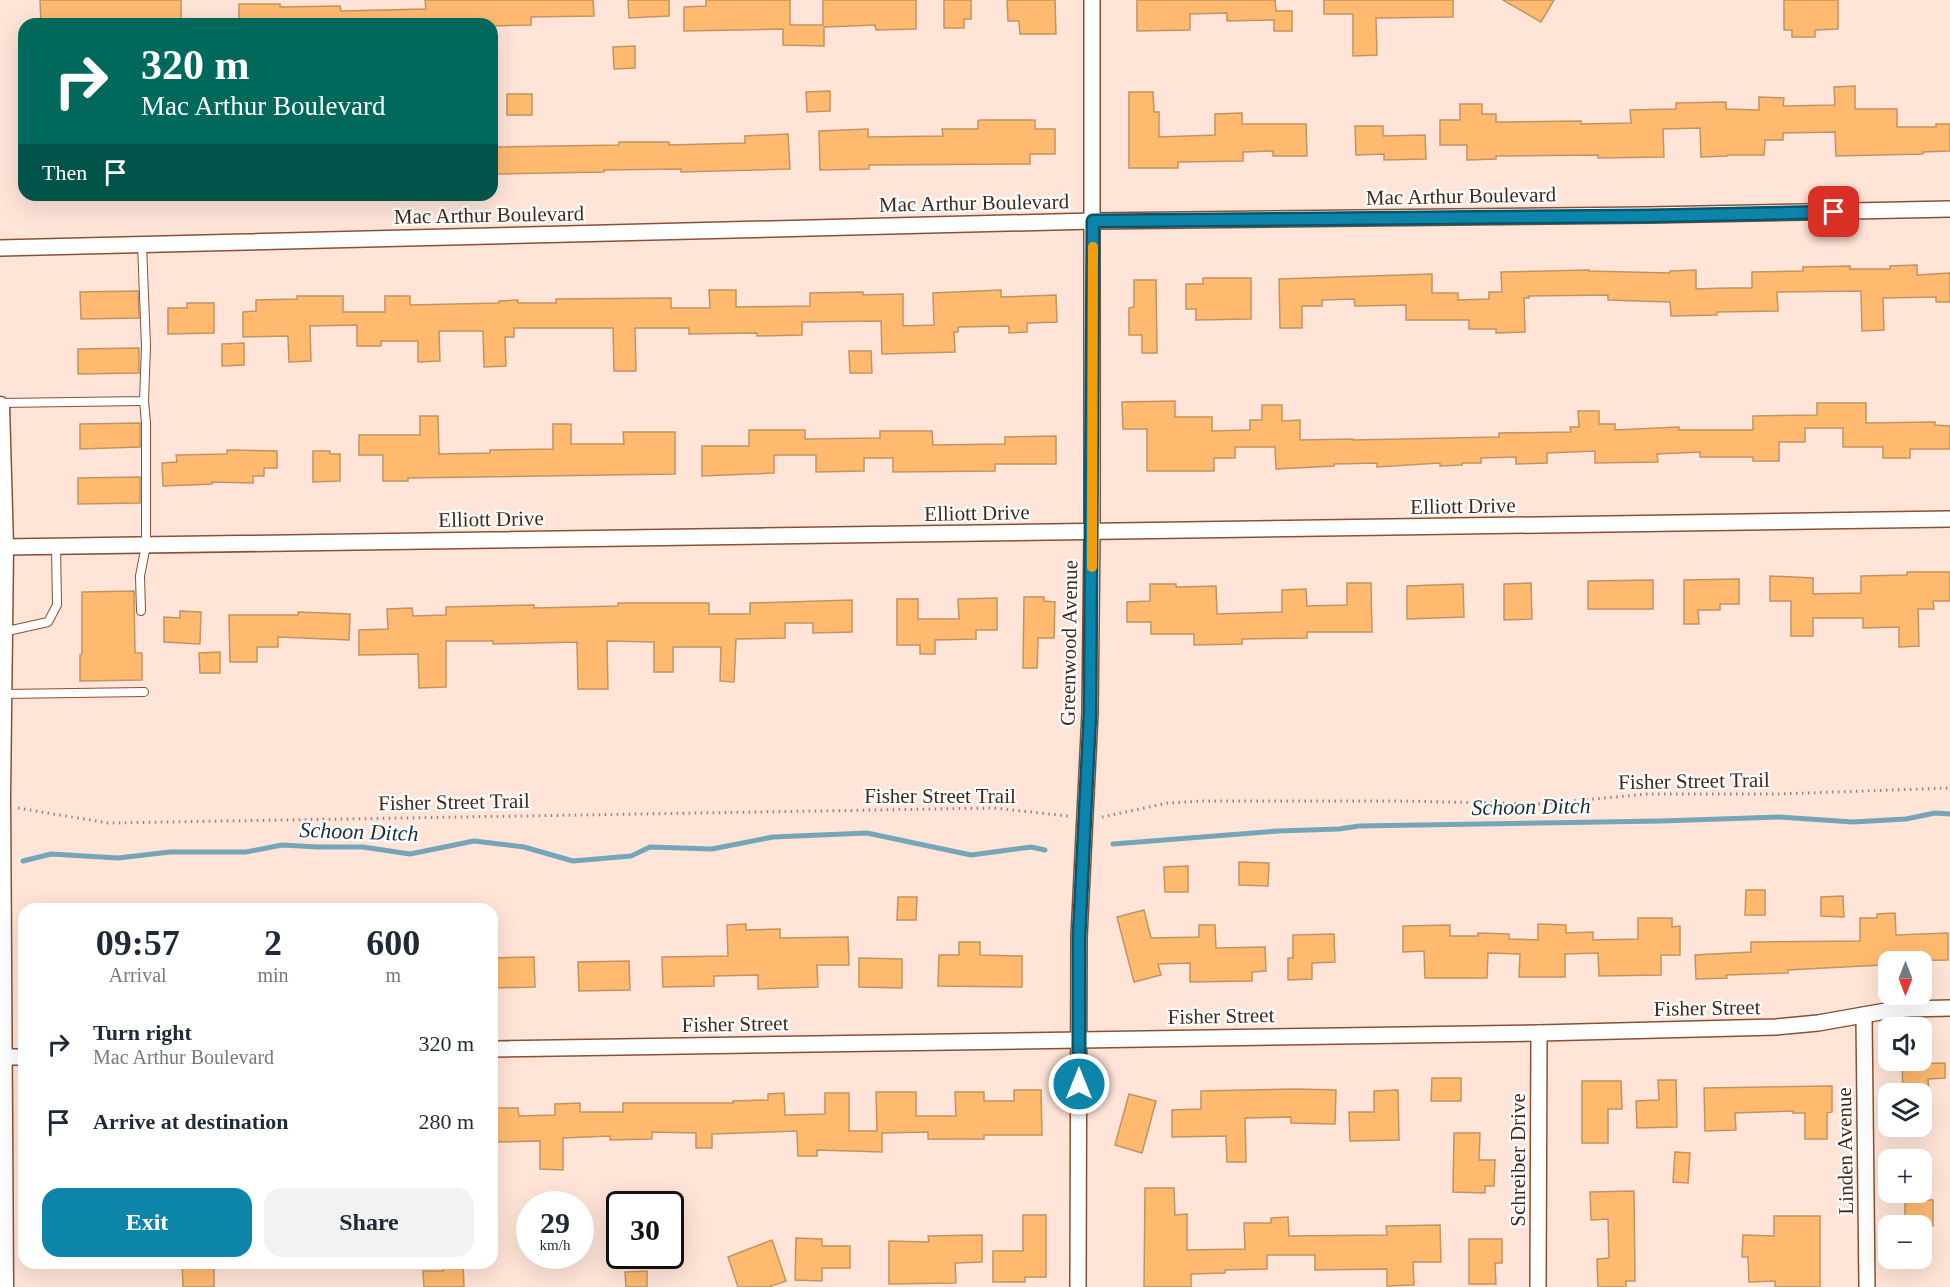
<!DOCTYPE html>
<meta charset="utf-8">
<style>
body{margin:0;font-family:"Times New Roman",serif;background:#f2f2f3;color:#1f2937;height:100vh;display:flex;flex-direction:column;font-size:22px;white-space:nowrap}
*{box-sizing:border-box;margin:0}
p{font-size:20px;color:#747a83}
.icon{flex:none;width:33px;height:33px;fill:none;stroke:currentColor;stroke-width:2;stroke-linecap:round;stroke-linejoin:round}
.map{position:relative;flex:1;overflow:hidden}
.drawer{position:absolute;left:18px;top:903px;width:480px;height:366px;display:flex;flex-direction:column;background:#fff;border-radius:18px;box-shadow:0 6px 24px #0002}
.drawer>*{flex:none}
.hud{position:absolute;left:18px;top:18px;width:480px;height:183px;border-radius:18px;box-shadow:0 6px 24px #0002;background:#00695c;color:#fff;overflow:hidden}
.needle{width:39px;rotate:180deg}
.controls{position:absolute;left:1878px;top:951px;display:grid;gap:12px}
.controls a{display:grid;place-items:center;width:54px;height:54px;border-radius:12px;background:#fff;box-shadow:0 6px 24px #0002;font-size:30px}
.speed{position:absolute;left:516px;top:1191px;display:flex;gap:12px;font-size:30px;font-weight:700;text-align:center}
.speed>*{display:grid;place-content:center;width:78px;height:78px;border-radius:50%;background:#fff;box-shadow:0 6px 24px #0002;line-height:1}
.speed small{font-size:15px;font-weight:400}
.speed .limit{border:3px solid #111;border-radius:9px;background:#fff;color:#111}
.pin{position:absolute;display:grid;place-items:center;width:51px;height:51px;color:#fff;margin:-26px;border-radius:12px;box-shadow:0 3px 9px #0006}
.me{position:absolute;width:66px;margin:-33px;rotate:0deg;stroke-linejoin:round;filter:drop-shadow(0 0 4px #0008)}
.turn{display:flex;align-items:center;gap:21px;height:126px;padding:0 24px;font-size:27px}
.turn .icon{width:78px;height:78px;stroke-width:2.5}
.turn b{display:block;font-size:42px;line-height:51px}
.then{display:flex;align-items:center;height:57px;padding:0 24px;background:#0003;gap:12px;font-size:22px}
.eta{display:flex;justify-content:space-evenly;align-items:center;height:102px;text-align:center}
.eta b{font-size:36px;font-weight:600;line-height:42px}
.cta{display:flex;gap:12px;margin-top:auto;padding:12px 24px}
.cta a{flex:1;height:69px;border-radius:18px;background:#0d84a9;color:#fff;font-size:24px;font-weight:600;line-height:69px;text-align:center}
.cta a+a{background:#f2f2f3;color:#1f2937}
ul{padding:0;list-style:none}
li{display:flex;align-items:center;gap:18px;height:78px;padding:0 24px}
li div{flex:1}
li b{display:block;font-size:22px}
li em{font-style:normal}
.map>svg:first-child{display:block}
</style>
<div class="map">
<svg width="1950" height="1287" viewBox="0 0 1950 1287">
<rect width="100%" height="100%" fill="#ffe4d7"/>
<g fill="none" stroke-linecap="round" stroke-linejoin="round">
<g stroke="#75a5b9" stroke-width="5">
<polyline points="1113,844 1278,831 1339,829 1359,826 1661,821 1779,817 1853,822 1906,819 1935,813 1950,814"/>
<polyline points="23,861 51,854 118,858 170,852 246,852 282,845 318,847 363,847 410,854 474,841 524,847 573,861 631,856 650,847 712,849 773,837 867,833 971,855 1031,847 1045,850"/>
</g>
</g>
<g fill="#ffba6f" stroke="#c29462" stroke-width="1.5">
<polygon points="40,0 181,0 181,24 41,24"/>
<polygon points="425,0 593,0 594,16 531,17 531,25 492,26 492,24 239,24 239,4 280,4 280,7 340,6 341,11 426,9"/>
<polygon points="628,0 669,0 669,16 629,18"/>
<polygon points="706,0 790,0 790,25 823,25 823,0 916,0 916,29 876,30 875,25 824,27 824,46 783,45 783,29 684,31 684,7 706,6"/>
<polygon points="944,0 971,0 971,19 964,19 964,28 944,28"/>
<polygon points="1007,0 1055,0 1056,34 1020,34 1019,21 1008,21"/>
<polygon points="1137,0 1275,0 1276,11 1292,11 1292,31 1274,31 1274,20 1227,21 1227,13 1190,14 1190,30 1137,31"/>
<polygon points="1324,0 1453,0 1453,17 1376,18 1377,55 1353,56 1353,14 1324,14"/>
<polygon points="1503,0 1554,0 1541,22"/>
<polygon points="1784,0 1838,0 1838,29 1815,30 1815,37 1792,37 1792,30 1784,30"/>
<polygon points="635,46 635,68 614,69 613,47"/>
<polygon points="1855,86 1855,109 1897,109 1897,127 1936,127 1936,124 1950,124 1950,151 1923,152 1923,154 1836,156 1835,132 1783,133 1783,140 1765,140 1764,155 1727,155 1727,156 1701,157 1700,128 1663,129 1664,157 1598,158 1598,155 1496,156 1496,159 1467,160 1467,145 1440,145 1440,120 1460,120 1460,104 1482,104 1482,114 1496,114 1496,122 1581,121 1581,124 1631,123 1630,110 1676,109 1676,103 1726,102 1726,109 1759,110 1759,97 1784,98 1783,106 1835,105 1834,87"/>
<polygon points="830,91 830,111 807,112 806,92"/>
<polygon points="1129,92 1153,92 1154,112 1159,112 1159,137 1215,135 1215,114 1242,113 1242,124 1306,124 1307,156 1273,156 1273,151 1243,152 1243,161 1178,162 1178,168 1129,168"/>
<rect x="507" y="94" width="25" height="21"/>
<polygon points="980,120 1035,120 1035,129 1055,129 1055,154 1030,154 1030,164 869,165 869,169 820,170 819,131 868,129 868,137 943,136 942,129 978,129 978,121"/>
<polygon points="1355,126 1383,126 1383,136 1425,135 1426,159 1384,160 1384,154 1356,155"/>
<polygon points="788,134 790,169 681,172 681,169 604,170 604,172 497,174 497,147 619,145 619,142 669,142 669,145 745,143 745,136"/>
<polygon points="1917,265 1917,275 1950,273 1950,302 1936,302 1936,297 1883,298 1884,330 1862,331 1861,291 1777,292 1778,311 1717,312 1717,315 1671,316 1670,302 1608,300 1608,295 1528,296 1529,298 1524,298 1525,332 1496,333 1496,329 1469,329 1469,320 1406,320 1406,305 1355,306 1354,299 1322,300 1322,306 1302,306 1302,328 1280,328 1279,279 1432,274 1432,293 1458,293 1458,300 1489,299 1489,292 1502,292 1501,272 1589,270 1589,271 1670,273 1670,271 1696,270 1696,289 1726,288 1752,288 1752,272 1803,271 1803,267 1850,266 1850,269 1890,269 1890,266"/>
<polygon points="1203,278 1251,278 1251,319 1196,320 1196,309 1186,309 1186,284 1203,284"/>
<polygon points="1134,280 1156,280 1157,353 1142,353 1142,335 1129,335 1129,308 1134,307"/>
<polygon points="709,290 736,290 736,307 810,306 810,293 863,292 863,295 903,294 903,326 934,325 933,293 1001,290 1001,297 1056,295 1057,322 1027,323 1027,332 1009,333 1009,326 958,327 958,332 954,332 955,352 882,354 881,321 802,322 802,335 757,336 757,333 689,334 689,328 635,328 636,371 614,371 613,328 514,328 514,337 505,337 506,366 484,367 483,331 439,331 440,361 418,362 418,341 381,341 381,346 357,346 357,325 310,326 311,361 289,362 288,336 243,337 243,312 256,311 256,300 297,299 297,296 343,296 343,312 385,312 385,296 410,296 410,305 499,303 499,301 518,300 518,303 556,303 556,299 671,298 671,308 710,308"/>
<polygon points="138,291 139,318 81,319 80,292"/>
<polygon points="187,303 214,303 214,333 168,334 168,308 187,308"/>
<polygon points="244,343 244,365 222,366 222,344"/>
<polygon points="139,348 139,373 78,374 78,349"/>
<polygon points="849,351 871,351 872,373 850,373"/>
<polygon points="1175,401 1175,417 1212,417 1212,431 1250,430 1250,420 1262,420 1262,405 1282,405 1282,421 1300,420 1300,440 1353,439 1353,440 1499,437 1499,433 1571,432 1570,427 1579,427 1578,411 1599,411 1599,424 1615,424 1615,430 1679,427 1679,430 1753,430 1753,416 1817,415 1817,403 1866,403 1866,423 1935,422 1935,425 1950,426 1950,449 1910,449 1910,458 1883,458 1883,447 1843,447 1843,428 1805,428 1805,442 1779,442 1779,461 1753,461 1753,457 1700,457 1700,452 1657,454 1658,462 1595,463 1595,451 1547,453 1547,463 1516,464 1516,457 1481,458 1481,463 1462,463 1462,465 1440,466 1440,463 1377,467 1377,463 1334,464 1334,466 1276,469 1275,447 1235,447 1235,458 1214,458 1214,471 1147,471 1147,429 1123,429 1122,402"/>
<polygon points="420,416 438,416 439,454 490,453 490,450 553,449 553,424 571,424 571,444 624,444 623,432 675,432 675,474 408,478 408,481 383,481 383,455 359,455 359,435 420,435"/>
<polygon points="140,423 140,447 80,449 80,424"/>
<polygon points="749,430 805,430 805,439 880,438 880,431 932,431 933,445 1005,444 1005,437 1056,436 1056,464 995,464 995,471 893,472 893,458 864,458 864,471 816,472 816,455 774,455 774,473 702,476 702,446 749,446"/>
<polygon points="227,450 277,451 277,468 264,468 264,476 253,476 253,483 212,482 212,484 163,486 162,463 177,462 176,455 227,454"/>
<polygon points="313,451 330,451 330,454 340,454 340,481 313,482"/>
<polygon points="140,477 140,503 78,504 78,478"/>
<polygon points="1907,572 1950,572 1950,601 1933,601 1934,609 1918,609 1919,646 1899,647 1899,627 1863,628 1863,618 1813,618 1813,636 1791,636 1791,601 1770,601 1770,576 1813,578 1813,594 1861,593 1861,576 1907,575"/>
<polygon points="1739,579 1739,604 1720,604 1720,610 1698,610 1699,624 1684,624 1684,580"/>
<polygon points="1653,580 1653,609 1588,609 1588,581"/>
<polygon points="1347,583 1371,583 1372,632 1307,632 1307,638 1242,639 1242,644 1194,645 1194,634 1151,634 1151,622 1127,622 1127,602 1150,601 1150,584 1176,584 1176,587 1216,586 1217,614 1282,612 1282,590 1306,589 1307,606 1347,605"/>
<polygon points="1531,583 1532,619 1504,620 1504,584"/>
<polygon points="1463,584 1464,617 1407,619 1407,586"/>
<polygon points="134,591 135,653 142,653 142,680 80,681 80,655 82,654 82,592"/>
<polygon points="1024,597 1044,597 1044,601 1055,602 1054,638 1038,638 1037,668 1023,668"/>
<polygon points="997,598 997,630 976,630 976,639 935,640 935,654 920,654 920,645 897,645 897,599 918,599 918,619 959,619 958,599"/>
<polygon points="852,600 852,632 813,633 813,623 785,623 785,638 736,639 734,682 720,681 721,647 673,647 673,672 654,672 654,642 607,641 608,689 578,689 577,642 493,644 493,641 446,641 446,687 419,688 418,654 359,655 359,630 388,629 387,609 412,608 413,616 446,615 446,607 534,605 534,608 618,606 618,603 709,603 709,614 750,614 750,603"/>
<polygon points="180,611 201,612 200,644 164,642 164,617 180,618"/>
<polygon points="298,612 350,614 349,640 278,637 278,647 257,647 257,662 230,662 229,615 298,615"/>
<polygon points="220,652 220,673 200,673 199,653"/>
<polygon points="1239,862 1269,863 1268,886 1239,885"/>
<polygon points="1188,866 1188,892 1165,892 1164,867"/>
<polygon points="1746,890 1765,890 1765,915 1745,915"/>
<polygon points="1843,896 1844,917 1821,916 1821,897"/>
<polygon points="898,897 917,897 916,920 897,920"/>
<polygon points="1144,910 1151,938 1199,937 1199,925 1215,925 1216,948 1265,947 1266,971 1252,972 1252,981 1190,982 1190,963 1158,964 1161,975 1134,982 1117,917"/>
<polygon points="1895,913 1896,935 1948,933 1948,960 1881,961 1881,965 1788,970 1788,973 1726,975 1727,978 1696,979 1695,955 1751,952 1751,942 1860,941 1860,918 1877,918 1877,914"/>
<polygon points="1638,918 1672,918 1672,927 1680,926 1680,955 1661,955 1661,975 1599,976 1598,953 1565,954 1565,977 1519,977 1520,954 1488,953 1487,978 1425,978 1424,951 1403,952 1403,926 1450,925 1450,936 1478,936 1478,933 1509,934 1509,939 1538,940 1538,924 1566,925 1566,933 1593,932 1593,940 1638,939"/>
<polygon points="746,924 746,930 780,929 780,938 848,937 849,965 817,965 818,987 758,989 758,975 714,976 714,986 663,987 662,957 728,956 727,925"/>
<polygon points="1334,934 1335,962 1312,963 1312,979 1288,980 1288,958 1293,958 1293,935"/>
<polygon points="959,942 980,942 980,955 1022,956 1022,987 938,986 939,955 959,955"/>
<polygon points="534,957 535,987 492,988 492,958"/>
<polygon points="859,958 902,959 902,988 859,987"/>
<polygon points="629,961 630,990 579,991 578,962"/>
<polygon points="1945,1063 1945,1078 1928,1079 1929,1094 1903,1094 1902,1064"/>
<polygon points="1432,1078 1461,1078 1461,1101 1431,1101"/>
<polygon points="1658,1080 1676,1080 1677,1127 1637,1128 1636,1101 1659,1100"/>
<polygon points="1582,1081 1621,1081 1622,1109 1608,1109 1608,1143 1582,1143"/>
<polygon points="1832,1086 1832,1112 1827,1113 1827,1139 1805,1139 1805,1113 1793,1113 1793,1111 1735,1113 1736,1130 1705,1131 1704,1088"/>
<polygon points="1297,1089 1336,1090 1335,1124 1291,1123 1291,1117 1245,1118 1246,1162 1227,1162 1226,1136 1172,1137 1172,1110 1201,1109 1201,1091"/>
<polygon points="1014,1090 1041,1090 1042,1135 984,1135 984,1139 928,1139 928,1132 882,1133 882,1152 817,1150 817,1156 798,1156 797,1131 712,1134 712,1148 696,1148 696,1133 652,1132 652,1139 610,1140 610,1136 563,1138 563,1170 540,1169 540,1141 495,1142 494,1108 518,1108 519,1116 555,1115 555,1104 580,1103 580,1112 623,1112 623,1103 733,1103 733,1101 768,1100 768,1094 784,1093 785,1115 825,1114 825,1093 849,1093 849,1131 877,1131 876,1092 916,1092 916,1116 956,1116 955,1092 984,1092 984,1101 1014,1101"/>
<polygon points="1398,1090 1399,1140 1350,1141 1349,1112 1374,1112 1374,1091"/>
<polygon points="1129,1094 1156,1101 1142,1153 1115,1145"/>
<polygon points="1454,1133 1480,1133 1479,1160 1495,1160 1494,1186 1485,1186 1485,1193 1453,1192"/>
<polygon points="1675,1152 1690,1153 1688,1183 1673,1182"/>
<polygon points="1145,1188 1174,1188 1175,1215 1187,1214 1187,1250 1245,1249 1244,1223 1271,1223 1271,1218 1288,1217 1289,1236 1387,1235 1386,1226 1440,1225 1441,1262 1413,1262 1414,1285 1387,1286 1387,1269 1315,1270 1315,1255 1267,1255 1267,1269 1225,1270 1225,1273 1191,1274 1191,1287 1144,1287"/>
<polygon points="1634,1191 1635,1281 1626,1281 1626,1287 1598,1287 1597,1259 1609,1258 1608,1219 1591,1220 1590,1192"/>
<rect x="1905" y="1200" width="28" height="26"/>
<polygon points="1023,1215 1046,1215 1046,1277 1025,1277 1025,1282 993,1282 993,1251 1023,1251"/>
<polygon points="1774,1216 1820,1216 1820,1287 1775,1287 1775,1281 1749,1282 1748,1257 1742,1257 1743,1235 1774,1236"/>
<polygon points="982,1235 982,1262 955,1263 956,1283 889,1284 889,1241 929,1242 928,1236"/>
<polygon points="796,1238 822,1239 822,1246 850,1246 850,1268 822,1268 822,1281 795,1280"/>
<polygon points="1469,1239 1502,1239 1502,1263 1495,1263 1496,1284 1469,1284"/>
<polygon points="772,1240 786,1281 768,1287 738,1287 728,1257"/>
<polygon points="182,1263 214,1263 214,1287 183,1287"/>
<polygon points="443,1263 463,1263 464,1287 424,1287 423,1271 443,1271"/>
<polygon points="647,1271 647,1287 626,1287 625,1272"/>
</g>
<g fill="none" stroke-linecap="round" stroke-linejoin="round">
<defs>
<g id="service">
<polyline points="0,403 144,401 146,346 142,245"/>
<polyline points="141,611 140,576 146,545 146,423 144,401"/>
<polyline points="3,632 48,622 57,605 56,546"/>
<polyline points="4,694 144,692"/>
</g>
<g id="minor">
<polyline points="0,248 1093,221 1648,215 1950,209"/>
<polyline points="4,547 1950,519"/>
<polyline points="1864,1015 1867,1287"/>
<polyline points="492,1049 1539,1033 1776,1027 1818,1023 1886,1011 1908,1009 1950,1008"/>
<polyline points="3,1057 24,1057"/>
<polyline points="1078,1287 1079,937 1090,713 1092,533 1092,0"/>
<polyline points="1538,1287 1539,1033"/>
</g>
<polyline id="tertiary" points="0,406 4,547 1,796 4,1287"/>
</defs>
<use href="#service" stroke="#895134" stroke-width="10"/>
<use href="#minor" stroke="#895134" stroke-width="18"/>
<use href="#tertiary" stroke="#895134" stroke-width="21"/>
<g stroke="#9e8477" stroke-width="3" stroke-dasharray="1.5 4.5" stroke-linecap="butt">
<polyline points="18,808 108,823 994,808 1068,816"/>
<polyline points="1102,817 1168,803 1203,801 1402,801 1538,804 1648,794 1778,794 1950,788"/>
</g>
<use href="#service" stroke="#fff" stroke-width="8"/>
<use href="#minor" stroke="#fff" stroke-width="15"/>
<use href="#tertiary" stroke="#fff" stroke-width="18"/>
</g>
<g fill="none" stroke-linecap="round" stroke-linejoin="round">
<defs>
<polyline id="route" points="1079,1084 1079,937 1090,713 1093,221 1648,216 1834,212"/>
</defs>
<use href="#route" stroke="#08566e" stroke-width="15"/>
<use href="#route" stroke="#0d84a9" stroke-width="10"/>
<polyline stroke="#f59e0b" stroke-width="10" points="1092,567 1093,247"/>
</g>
<g text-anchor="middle" stroke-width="4.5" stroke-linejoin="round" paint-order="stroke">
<g font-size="21" fill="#41281c" stroke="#fff">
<text transform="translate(1461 196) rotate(-1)" y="7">Mac Arthur Boulevard</text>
<text transform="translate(974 203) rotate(-1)" y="7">Mac Arthur Boulevard</text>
<text transform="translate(489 215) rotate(-1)" y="7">Mac Arthur Boulevard</text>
<text transform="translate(1463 506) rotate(-1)" y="7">Elliott Drive</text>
<text transform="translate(977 513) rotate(-1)" y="7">Elliott Drive</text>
<text transform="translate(491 519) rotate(-1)" y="7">Elliott Drive</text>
<text transform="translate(1069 643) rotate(-89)" y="7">Greenwood Avenue</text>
<text transform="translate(1694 781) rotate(-1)" y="7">Fisher Street Trail</text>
<text x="940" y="803">Fisher Street Trail</text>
<text transform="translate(454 802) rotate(-1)" y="7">Fisher Street Trail</text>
<text transform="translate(1707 1008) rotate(-1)" y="7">Fisher Street</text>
<text transform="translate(1221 1016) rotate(-1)" y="7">Fisher Street</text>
<text transform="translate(735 1024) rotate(-1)" y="7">Fisher Street</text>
<text transform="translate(1845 1151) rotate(-91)" y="7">Linden Avenue</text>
<text transform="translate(1518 1160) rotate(-90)" y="7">Schreiber Drive</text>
</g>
<g font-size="22" font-style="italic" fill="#17303a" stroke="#fff">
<text transform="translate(1531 806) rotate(-1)" y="8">Schoon Ditch</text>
<text transform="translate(359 831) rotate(2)" y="8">Schoon Ditch</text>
</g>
</g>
</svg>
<div class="controls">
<a><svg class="needle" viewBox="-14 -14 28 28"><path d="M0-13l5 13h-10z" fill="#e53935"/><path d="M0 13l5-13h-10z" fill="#747a83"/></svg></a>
<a><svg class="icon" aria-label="sound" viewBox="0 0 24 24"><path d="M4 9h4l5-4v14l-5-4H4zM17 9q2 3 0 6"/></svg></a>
<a><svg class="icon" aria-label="layers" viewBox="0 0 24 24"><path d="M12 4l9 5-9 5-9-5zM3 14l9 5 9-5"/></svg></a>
<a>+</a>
<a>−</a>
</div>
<div class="speed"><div>29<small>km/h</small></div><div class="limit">30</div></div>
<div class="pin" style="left:1834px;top:212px;background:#d93025"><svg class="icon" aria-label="arrive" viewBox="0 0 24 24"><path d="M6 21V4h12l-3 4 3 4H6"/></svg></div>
<svg class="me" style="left:1079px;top:1084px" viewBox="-20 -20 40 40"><circle r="17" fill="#0d84a9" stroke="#fff" stroke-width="3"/><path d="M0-11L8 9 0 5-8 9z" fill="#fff"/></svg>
<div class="hud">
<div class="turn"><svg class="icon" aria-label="right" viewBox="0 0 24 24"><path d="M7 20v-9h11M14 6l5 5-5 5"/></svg><div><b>320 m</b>Mac Arthur Boulevard</div></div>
<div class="then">Then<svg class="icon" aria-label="arrive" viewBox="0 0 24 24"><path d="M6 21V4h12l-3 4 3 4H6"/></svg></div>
</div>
<section class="drawer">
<div class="eta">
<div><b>09:57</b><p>Arrival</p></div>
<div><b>2</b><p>min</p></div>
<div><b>600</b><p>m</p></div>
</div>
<ul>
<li><svg class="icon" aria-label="right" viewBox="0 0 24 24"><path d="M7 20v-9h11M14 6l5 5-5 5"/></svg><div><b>Turn right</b><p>Mac Arthur Boulevard</p></div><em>320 m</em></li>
<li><svg class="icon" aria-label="arrive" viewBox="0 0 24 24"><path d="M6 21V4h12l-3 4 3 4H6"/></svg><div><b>Arrive at destination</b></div><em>280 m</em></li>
</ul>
<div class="cta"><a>Exit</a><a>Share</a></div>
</section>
</div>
